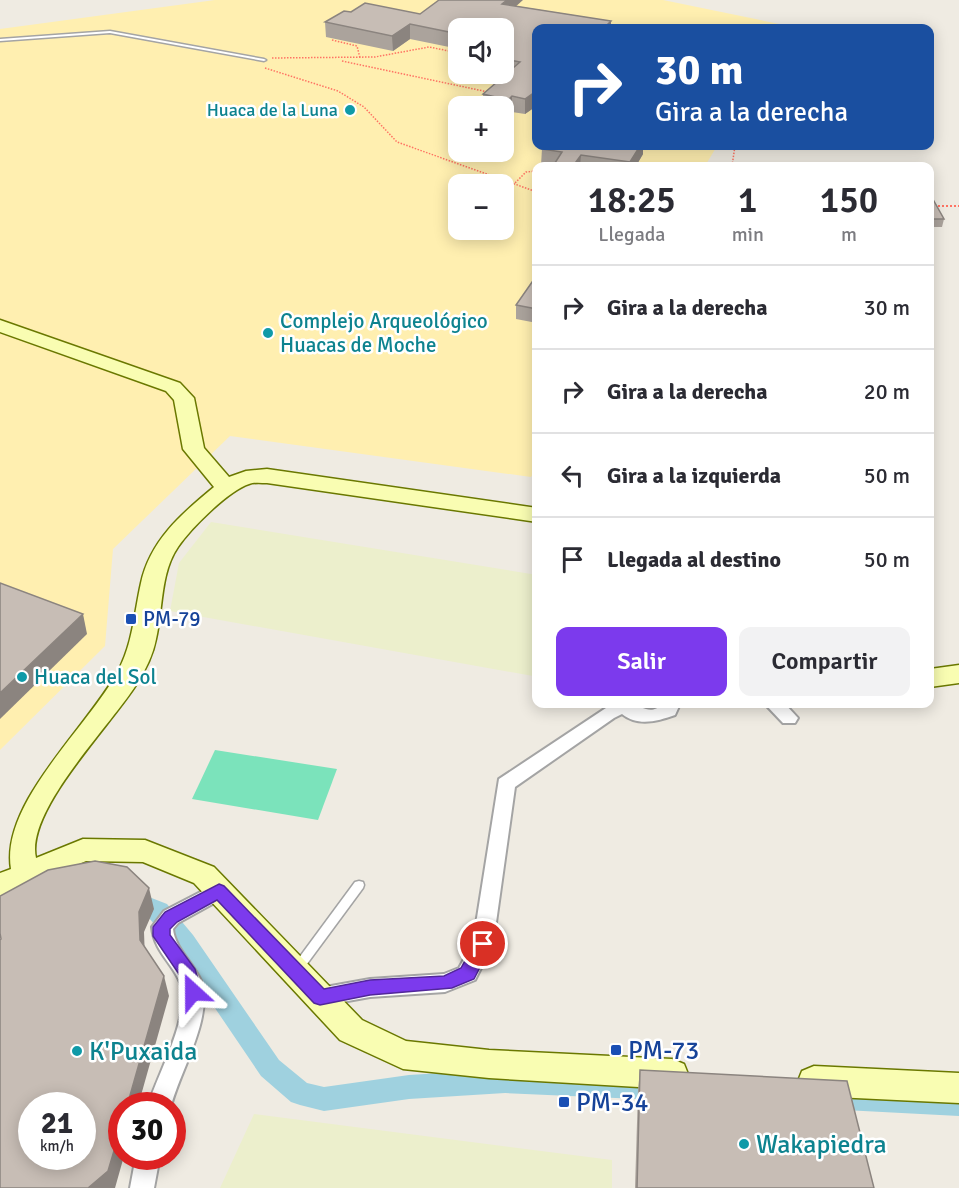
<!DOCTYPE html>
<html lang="es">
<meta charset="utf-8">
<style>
body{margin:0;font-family:Signika,sans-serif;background:#f2f2f3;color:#2b2b33;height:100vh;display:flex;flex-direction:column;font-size:22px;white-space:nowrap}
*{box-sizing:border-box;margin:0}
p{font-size:20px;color:#7c7c81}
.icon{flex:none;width:33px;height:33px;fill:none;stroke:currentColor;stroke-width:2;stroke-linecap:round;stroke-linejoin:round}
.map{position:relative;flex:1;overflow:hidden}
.panel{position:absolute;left:532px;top:162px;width:402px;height:546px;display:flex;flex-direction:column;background:#fff;border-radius:12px;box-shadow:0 3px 15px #0003}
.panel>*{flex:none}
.banner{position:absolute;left:532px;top:24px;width:402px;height:126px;border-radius:12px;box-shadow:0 3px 15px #0003;background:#1a4fa0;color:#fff;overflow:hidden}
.controls{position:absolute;left:448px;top:18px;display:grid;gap:12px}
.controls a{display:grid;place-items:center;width:66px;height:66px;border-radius:12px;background:#fff;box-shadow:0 3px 15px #0003;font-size:30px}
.speed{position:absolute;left:18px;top:1092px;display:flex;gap:12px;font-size:30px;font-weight:700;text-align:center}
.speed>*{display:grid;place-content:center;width:78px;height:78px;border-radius:50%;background:#fff;box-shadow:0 3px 15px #0003;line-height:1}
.speed small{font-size:15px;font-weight:400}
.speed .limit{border:9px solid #d22;background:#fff;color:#111}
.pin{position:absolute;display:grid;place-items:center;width:51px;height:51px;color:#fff;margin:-26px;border:3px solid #fff;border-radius:50%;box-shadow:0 2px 6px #0007}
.me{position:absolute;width:66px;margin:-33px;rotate:336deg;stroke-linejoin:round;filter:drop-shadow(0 0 4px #0008)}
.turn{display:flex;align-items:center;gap:21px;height:126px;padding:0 24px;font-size:27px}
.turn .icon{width:78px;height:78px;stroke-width:2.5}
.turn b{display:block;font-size:42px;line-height:51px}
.eta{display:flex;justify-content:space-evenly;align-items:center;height:102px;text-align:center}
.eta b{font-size:36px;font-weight:600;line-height:42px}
.button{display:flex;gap:12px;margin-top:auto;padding:12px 24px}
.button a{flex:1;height:69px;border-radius:12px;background:#7c3aed;color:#fff;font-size:24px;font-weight:600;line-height:69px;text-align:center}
.button a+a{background:#f2f2f3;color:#2b2b33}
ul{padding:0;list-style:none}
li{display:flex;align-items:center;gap:18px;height:84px;padding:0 24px;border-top:2px solid #e1e1e2}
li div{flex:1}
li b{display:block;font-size:22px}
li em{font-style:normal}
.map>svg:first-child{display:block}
</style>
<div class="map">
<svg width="959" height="1188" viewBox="0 0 959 1188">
<rect width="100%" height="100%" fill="#efebe2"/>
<g fill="#ecefcc">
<polygon points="211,522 537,575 537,665 533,676 170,611 179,563"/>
<polygon points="254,1114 612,1160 612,1188 220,1188"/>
</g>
<path fill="#ffefb0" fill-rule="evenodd" d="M215,0h448l121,25 -2,3h-245v118h180l-12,20h-168v300l-6,11 -301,-41 -117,113 -8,97 -105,104v-721zM459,28h45v46h-45zM459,106h45v46h-45zM459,184h45v46h-45z"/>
<polygon fill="#7be3bb" points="215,750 337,769 318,820 192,799"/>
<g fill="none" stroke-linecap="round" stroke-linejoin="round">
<g fill="#9fd1df" fill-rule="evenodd">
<polygon points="131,890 167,904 193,935 279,1060 307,1083 324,1087 409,1075 505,1069 661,1076 670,1079 674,1088 670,1097 661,1100 505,1093 409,1099 324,1111 300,1105 291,1102 261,1076 175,949 149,918 123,907 119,900 123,893"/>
<polygon points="825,1085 959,1092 959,1116 825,1109 815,1106 812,1097 815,1088"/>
</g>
<defs>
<g id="lane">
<polygon points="110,31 264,59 266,60 264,61 110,33 0,41 0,39"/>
<polygon points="359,881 363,882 364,885 363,888 301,972 297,973 293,972 292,969 293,966 355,882"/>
</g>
<g id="street">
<path d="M612,704c6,0 14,-2 20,0 10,2 19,12 30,0h18l-5,11c-17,6 -37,12 -53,-1l-8,4 -99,69 -22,157 -18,36 -30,12 -75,5 -50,9 -8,-2 -3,-7 3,-7 8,-2 50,-9 74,-5 15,-6 14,-25 26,-164z"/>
<polygon points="765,704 785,704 798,718 795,723 783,723"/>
<path d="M218,883l7,2 3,6 -3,6 -47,26 -5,6c2,20 21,34 28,52 13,35 -21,90 -30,125h-23c9,-32 46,-94 31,-126 -9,-19 -25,-30 -27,-53l12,-16z"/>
<polygon points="136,1156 160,1156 154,1188 130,1188"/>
</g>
<g id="secondary">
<path d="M0,320l180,63 14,15 10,50 25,29 17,-6 21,-2 270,39v14l-270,-39c-6,0 -13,-1 -18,1 -21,7 -59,45 -71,63 -18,26 -15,63 -22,92 -3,16 -11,32 -20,46 -25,40 -111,126 -100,173l47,-19 62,1 69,27 148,153 44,21 83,9 183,9 12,5 4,10 -4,10 -12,5 -183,-11 -86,-9 -63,-29 -146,-157 -51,-21 -57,-1 -86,37v-25l11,-4c-11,-66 78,-143 107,-198 15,-28 16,-57 23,-88 9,-42 40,-69 73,-96l-31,-38 -9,-49 -8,-9 -166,-59z"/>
<polygon points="959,665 959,683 930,687 930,669"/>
<polygon points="814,1066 959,1073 959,1103 814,1096 802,1091 798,1081 802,1071"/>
</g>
</defs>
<use href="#lane" stroke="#a4a4a4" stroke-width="3"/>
<use href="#street" stroke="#a4a4a4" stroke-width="4"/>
<use href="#secondary" stroke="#6a7800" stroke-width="3"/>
<g stroke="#ff7363" stroke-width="1.5" stroke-dasharray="1.5 1.5" stroke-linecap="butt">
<polyline points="332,40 357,46 360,58"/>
<polyline points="272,58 375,57 429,47 459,53"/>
<polyline points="342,61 488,92"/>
<polyline points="265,68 338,91 364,107 397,142 537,192"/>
<polyline points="495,74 491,77 503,79"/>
<polyline points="732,166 735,146"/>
<polyline points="513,185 526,172 537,171"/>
</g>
<polyline stroke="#ff7363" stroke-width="2" stroke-dasharray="2 2" stroke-linecap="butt" points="930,206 959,206"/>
<use href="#lane" fill="#fff" fill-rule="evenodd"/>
<use href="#street" fill="#fff" fill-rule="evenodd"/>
<use href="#secondary" fill="#f9fdb2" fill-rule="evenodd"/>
</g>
<g fill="#aba39c">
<polygon points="516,6 611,21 611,28 537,28 537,108 535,107 525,114 512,112 508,116 504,115 504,106 483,106 483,94 505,75 499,74 504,74 504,28 459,28 459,49 410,39 393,51 326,37 325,22 351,12 420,14"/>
<polygon points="545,146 643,146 643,154 636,166 550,166 541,165 542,149"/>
<polygon points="930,194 944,219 942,227 930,227"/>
<polygon points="537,275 537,323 516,319 516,305"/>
<polygon points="640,1070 874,1188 635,1188 638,1090"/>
</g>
<g fill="#8b847f">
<polygon points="507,0 523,0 502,19 502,4"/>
<polygon points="611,21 611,28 604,28"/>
<polygon points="410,24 410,39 393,51 392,36"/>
<polygon points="535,92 535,107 525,114 525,99"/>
<polygon points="512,96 512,112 508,116 508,100"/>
<polygon points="640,146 643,146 643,154 636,166 630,166 630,162"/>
<polygon points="581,155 580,166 573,166"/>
<polygon points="83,614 87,634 0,719 0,693"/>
<polygon points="149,888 154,909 144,932 145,960 140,940 139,912"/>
<polygon points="164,976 169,996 138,1106 127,1106"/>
<polygon points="122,1124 122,1156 124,1156 115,1188 88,1188"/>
</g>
<g fill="#c7bdb5" stroke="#8b847f" stroke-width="1.5" fill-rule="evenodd">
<polygon points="439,0 507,0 502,4 611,21 604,28 537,28 537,92 535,92 525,99 512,96 508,100 483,94 520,62 504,59 504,28 459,28 459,34 410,24 392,36 325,22 344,11 351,12 365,3 420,14"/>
<polygon points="545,146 640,146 630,162 581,155 573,166 553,166 562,152 542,149"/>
<polygon points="930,194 944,219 930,219"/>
<polygon points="537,275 537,309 516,305"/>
<polygon points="0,583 83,614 0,693"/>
<path d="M95,861l32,6 22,21 -10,24 1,28 24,36 -37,130h-5v18l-14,47 -20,17h-88v-248l1,-1 -1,-6v-37l48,-26zM32,1106h50v50h-50z"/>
<polygon points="640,1070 847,1081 874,1188 637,1188"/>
</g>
<polygon fill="#7c3aed" stroke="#51269a" stroke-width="1.5" points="219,884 224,886 324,989 370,980 444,976 461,968 477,939 489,939 492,944 474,979 452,988 370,995 320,1005 314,1003 217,900 177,922 170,929 170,935 195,969 202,992 200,997 193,1000 187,997 181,977 153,936 153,927 165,912"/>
<g fill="#0f9aa8" stroke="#fff" stroke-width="2">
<circle cx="350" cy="110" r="6"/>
<circle cx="268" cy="333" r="6"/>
<circle cx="22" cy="677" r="6"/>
<circle cx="77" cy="1051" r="6"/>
<circle cx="744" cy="1144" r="6"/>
</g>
<g fill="#1a4fb4" stroke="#fff" stroke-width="2">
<rect x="125" y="613" width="12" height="12" rx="3"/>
<rect x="610" y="1044" width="12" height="12" rx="3"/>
<rect x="558" y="1096" width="12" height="12" rx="3"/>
</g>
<g text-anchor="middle" stroke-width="5" stroke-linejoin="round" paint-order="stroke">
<g font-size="18" fill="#0d838f" stroke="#fff" text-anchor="end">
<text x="338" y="116">Huaca de la Luna</text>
</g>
<g font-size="21" fill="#0d838f" stroke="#fff" text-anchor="start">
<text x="280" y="328">Complejo Arqueológico<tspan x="280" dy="24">Huacas de Moche</tspan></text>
<text x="34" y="684">Huaca del Sol</text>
</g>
<g font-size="21" fill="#164399" stroke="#fff" text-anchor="start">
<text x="143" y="626">PM-79</text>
</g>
<g font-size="26" fill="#164399" stroke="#fff" text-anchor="start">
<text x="628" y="1059">PM-73</text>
<text x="576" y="1111">PM-34</text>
</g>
<g font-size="26" fill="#0d838f" stroke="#fff" text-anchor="start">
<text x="89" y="1060">K'Puxaida</text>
<text x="756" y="1153">Wakapiedra</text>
</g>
</g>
</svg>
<div class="controls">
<a><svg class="icon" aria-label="sound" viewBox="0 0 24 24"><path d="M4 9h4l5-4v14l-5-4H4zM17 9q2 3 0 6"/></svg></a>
<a>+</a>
<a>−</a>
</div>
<div class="speed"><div>21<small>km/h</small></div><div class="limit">30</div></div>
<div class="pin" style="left:483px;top:944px;background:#d93025"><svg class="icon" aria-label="arrive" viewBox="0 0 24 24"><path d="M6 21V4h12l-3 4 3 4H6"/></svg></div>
<svg class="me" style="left:193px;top:992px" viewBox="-20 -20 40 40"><path d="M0-17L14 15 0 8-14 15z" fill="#7c3aed" stroke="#fff" stroke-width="4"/></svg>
<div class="banner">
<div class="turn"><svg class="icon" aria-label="right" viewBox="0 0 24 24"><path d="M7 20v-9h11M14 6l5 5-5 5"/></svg><div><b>30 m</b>Gira a la derecha</div></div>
</div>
<section class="panel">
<div class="eta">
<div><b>18:25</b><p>Llegada</p></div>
<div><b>1</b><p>min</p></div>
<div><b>150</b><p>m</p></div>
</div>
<ul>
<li><svg class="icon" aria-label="right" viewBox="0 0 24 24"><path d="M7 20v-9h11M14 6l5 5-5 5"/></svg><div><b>Gira a la derecha</b></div><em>30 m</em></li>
<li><svg class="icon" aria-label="right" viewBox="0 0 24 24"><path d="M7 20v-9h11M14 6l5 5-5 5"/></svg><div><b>Gira a la derecha</b></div><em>20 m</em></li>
<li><svg class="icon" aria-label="left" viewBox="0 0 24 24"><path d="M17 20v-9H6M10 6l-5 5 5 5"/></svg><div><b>Gira a la izquierda</b></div><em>50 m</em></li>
<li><svg class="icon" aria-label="arrive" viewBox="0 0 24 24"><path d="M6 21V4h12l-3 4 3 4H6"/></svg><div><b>Llegada al destino</b></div><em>50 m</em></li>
</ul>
<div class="button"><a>Salir</a><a>Compartir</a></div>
</section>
</div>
